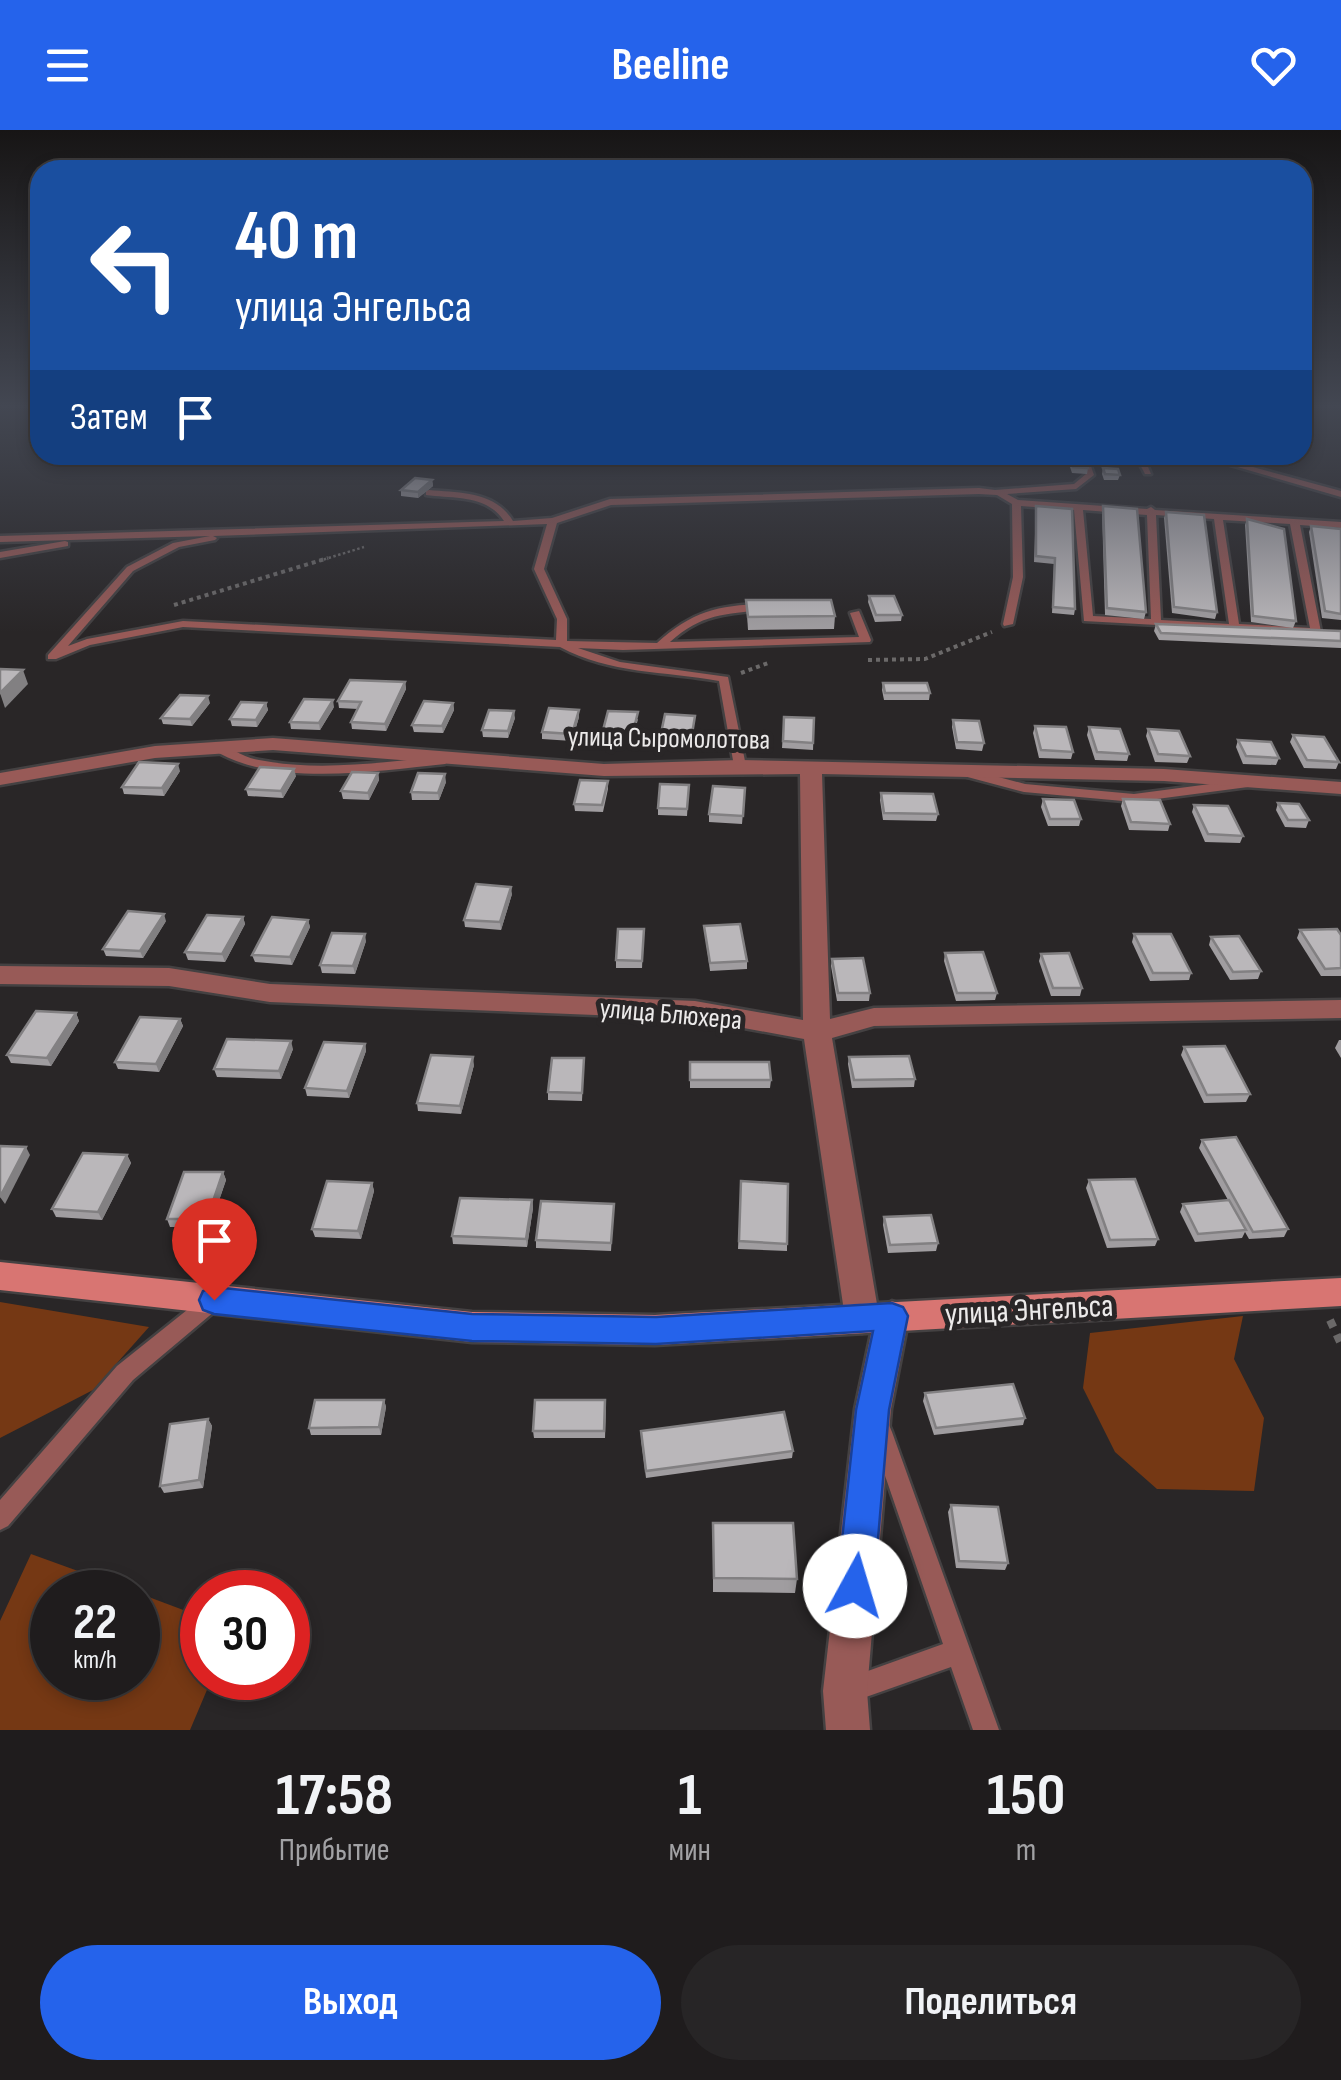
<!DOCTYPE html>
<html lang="ru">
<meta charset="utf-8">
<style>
body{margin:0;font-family:"Sofia Sans Condensed",sans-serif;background:#272526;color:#f1f3f6;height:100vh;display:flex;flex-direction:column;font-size:38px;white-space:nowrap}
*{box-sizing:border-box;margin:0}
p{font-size:32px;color:#a1a1a4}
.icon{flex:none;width:55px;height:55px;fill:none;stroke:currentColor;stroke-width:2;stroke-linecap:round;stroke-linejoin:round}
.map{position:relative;height:1600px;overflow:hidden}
.sheet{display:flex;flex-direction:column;background:#1f1c1d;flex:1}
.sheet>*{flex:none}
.banner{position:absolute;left:30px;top:30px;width:1282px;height:305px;border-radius:30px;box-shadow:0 5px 15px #0003,0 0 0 2px #3c3a3b;background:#1a4fa0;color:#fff;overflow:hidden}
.speed{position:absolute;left:30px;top:1440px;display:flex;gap:20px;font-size:50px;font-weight:700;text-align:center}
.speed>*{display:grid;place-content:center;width:130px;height:130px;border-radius:50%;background:#1f1c1d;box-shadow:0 5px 15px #0003,0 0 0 2px #3c3a3b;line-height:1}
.speed small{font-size:25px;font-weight:400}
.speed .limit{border:15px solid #d22;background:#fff;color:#111}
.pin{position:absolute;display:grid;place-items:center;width:85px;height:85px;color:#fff;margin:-102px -42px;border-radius:50% 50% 50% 0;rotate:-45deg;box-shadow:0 0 10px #0007}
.pin .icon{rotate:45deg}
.me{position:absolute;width:110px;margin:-55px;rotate:6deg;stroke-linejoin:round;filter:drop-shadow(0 0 8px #0008)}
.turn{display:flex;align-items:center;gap:35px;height:210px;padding:0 40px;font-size:45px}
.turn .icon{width:130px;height:130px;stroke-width:2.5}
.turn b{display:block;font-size:70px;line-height:85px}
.then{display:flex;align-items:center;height:95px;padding:0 40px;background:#0003;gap:20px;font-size:38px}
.eta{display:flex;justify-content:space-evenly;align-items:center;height:170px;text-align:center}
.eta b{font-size:60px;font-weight:700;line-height:70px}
.action{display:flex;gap:20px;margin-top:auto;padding:20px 40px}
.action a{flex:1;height:115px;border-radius:60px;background:#2563eb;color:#fff;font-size:40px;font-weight:700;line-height:115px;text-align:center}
.action a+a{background:#272526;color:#f1f3f6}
header{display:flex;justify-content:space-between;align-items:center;height:130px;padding:0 40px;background:#2563eb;color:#fff;font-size:45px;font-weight:700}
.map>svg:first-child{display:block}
</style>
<header><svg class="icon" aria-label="menu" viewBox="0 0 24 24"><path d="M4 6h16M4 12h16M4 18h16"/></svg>Beeline<svg class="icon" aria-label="heart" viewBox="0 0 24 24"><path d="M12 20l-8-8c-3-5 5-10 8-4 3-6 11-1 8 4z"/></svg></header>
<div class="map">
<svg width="1341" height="1600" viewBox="0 0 1341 1600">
<rect width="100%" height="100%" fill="#292627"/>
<g fill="#753814">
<polygon points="0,1172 149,1197 93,1260 0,1308"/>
<polygon points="1243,1186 1234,1229 1264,1288 1254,1361 1157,1359 1115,1322 1083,1258 1090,1203"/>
<polygon points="31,1424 136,1462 52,1462 52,1548 138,1548 138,1463 202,1487 202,1548 212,1548 190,1600 0,1600 0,1491"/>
</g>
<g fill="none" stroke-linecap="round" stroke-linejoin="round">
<defs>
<g id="lane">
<path d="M1079,325h8l7,20 -18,14 -69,5 11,6 129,9 4,-2 4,3 186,12v6l-41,-3 21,107 -1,2 -236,-13 -10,-111 -53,-4 2,71 -10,47 -9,2 -1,-2 10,-47 -1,-73 -15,-9 -18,-1 -368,11 -54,18 -13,46 23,50v22l90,2c34,-31 61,-38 106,-39l4,1v4c-41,6 -64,3 -97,33l189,-5 -9,-24 9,-2 12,29 -1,2 -247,8 -45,-2 42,14 108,15 18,89 -6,4 -6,-4 -15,-85c-55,-10 -109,-7 -159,-34l-377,-20 -93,18 -34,14h-8v-4l79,-88 46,-24 37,-7 -210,6v-6l504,-15c-18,-27 -50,-22 -78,-26v-4l3,-1c31,3 66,1 84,31l39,-3 58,-19 369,-11 16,2 79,-6 12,-10zM1083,380l64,5 4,104 -58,-3zM1156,385l58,4 15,105 -68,-4zM1223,390l67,4 20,104 -71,-4zM547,394l-13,45 23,50 -1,21 -373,-19 -96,18 -19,7 65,-75 46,-24 36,-7 2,-2 -4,-2z"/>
<polygon points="1135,325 1143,325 1151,344 1145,344"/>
<polygon points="1196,325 1209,325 1341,361 1341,367"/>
<polygon points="65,411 68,412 68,416 0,428 0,422"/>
<path d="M216,612c15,6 26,15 43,18 60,12 126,2 186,-4l6,4 -6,4c-70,7 -172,24 -233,-15l-2,-3z"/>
<polygon points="965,638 1025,654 1134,664 1248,649 1254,653 1248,657 1134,672 1024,662 960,645 959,642"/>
<polygon points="214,1161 221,1164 224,1170 221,1176 133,1250 8,1396 0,1400 0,1370 117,1236 207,1164"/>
<polygon points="881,1291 889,1295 892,1302 999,1600 973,1600 951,1537 849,1573 840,1569 836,1560 840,1551 943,1514 870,1302 873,1295"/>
</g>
<polygon id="street" points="273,608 604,634 740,630 1164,639 1341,652 1341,664 1164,651 822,644 830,889 874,878 1341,870 1341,888 874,896 832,908 878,1180 892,1171 904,1175 909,1186 891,1279 867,1561 870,1600 826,1600 823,1561 855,1279 872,1199 862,1203 850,1199 845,1188 804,909 695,889 270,872 169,856 0,854 0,836 169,838 270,854 695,871 803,890 800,644 604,646 273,620 155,628 0,655 0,643 155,616"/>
<polygon id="secondary" points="0,1132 472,1182 655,1185 1341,1148 1341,1176 655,1215 472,1212 0,1160"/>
</defs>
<use href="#lane" stroke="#444142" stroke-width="5"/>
<use href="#street" stroke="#444142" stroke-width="5"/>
<use href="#secondary" stroke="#444142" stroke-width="5"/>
<polyline stroke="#6b6969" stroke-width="2.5" stroke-dasharray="2.5 2.5" stroke-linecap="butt" points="319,431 364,417"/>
<g stroke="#6b6969" stroke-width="4" stroke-dasharray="4 4" stroke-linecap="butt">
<polyline points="174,475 328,428"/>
<polyline points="868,530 925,529 992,502"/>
<polyline points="741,543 768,533"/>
</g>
<polyline stroke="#6b6969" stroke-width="8" stroke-dasharray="8 8" stroke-linecap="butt" points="1330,1190 1341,1214"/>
<use href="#lane" fill="#985a57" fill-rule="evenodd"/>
<use href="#street" fill="#985a57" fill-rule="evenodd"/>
<use href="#secondary" fill="#d87572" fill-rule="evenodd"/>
</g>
<g fill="#a09da0">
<polygon points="1066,325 1083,325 1088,338 1087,344 1072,343"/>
<polygon points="1148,325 1167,325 1170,330 1169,336 1155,336"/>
<polygon points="1103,338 1120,345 1118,350 1104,350 1102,344"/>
<polygon points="432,350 433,356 418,368 401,366 401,360"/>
<polygon points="1036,376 1075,479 1074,485 1052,483 1054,434 1034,432"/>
<polygon points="1103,376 1146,482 1144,489 1105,485 1102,382"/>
<polygon points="1166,382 1217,482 1215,489 1172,483 1164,388"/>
<polygon points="1247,389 1296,491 1293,498 1251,492 1245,395"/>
<polygon points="1311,396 1341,399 1341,490 1322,488 1309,402"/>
<polygon points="869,466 902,485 901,491 875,492 868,472"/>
<polygon points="746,470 835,486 834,499 748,500"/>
<polygon points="1156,494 1341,501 1341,518 1159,510 1154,501"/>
<polygon points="405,552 406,559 386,601 352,599 351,592 358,579 339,578 338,571"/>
<polygon points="883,553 930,563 929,570 884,570 882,560"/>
<polygon points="210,573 192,596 163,594 161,588"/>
<polygon points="266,573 268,580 257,597 232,596 230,589"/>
<polygon points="453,573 454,580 443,603 414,602 412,595"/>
<polygon points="334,577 320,600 291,599 290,592"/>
<polygon points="579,580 579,587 572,611 542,609 542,602"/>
<polygon points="784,587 814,588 813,620 782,618"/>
<polygon points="515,588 508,608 483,607 482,600"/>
<polygon points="638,589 632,613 602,611 602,604"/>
<polygon points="953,590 984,613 982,621 956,619 952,597"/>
<polygon points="694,593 691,617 660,615 660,608"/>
<polygon points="1035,596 1073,622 1071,629 1039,628 1033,603"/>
<polygon points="1089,597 1129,624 1127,631 1095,630 1087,605"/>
<polygon points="1148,599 1190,626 1187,633 1155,632 1146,606"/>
<polygon points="1293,605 1339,632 1336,639 1304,638 1290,612"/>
<polygon points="1238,610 1279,628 1276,635 1243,634 1236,617"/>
<polygon points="180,641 164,666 124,664 122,657"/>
<polygon points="378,643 379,650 369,670 343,669 341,661"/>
<polygon points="296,646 283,668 248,666 246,659"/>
<polygon points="608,651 608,659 603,682 575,681 574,674"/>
<polygon points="446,652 439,670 412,670 411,662"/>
<polygon points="689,655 687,686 658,685 658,678"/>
<polygon points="745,658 742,694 709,692 709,684"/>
<polygon points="881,663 938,684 936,691 883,690 880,670"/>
<polygon points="1043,669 1081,689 1079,696 1048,696 1041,677"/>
<polygon points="1123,669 1170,694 1168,701 1129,700 1121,676"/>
<polygon points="1278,673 1309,690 1306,698 1285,697 1276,680"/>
<polygon points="1194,675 1243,706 1240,713 1205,712 1192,682"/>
<polygon points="512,764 501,800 465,797 464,790"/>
<polygon points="243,787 245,794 225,832 188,830 185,822"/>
<polygon points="308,790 310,797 292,835 255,832 252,825"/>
<polygon points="166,791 143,828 106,826 103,819"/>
<polygon points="704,796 747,831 747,839 710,841"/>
<polygon points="644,799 642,838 616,838 616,830"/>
<polygon points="1300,800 1341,805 1341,846 1321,846 1297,808"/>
<polygon points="1134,804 1191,843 1189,850 1150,851 1132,812"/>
<polygon points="1211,807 1261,841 1258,849 1230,850 1209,815"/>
<polygon points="366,811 355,844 322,843 320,835"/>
<polygon points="945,823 997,863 995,870 956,871 944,831"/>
<polygon points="1041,824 1082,858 1080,866 1051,866 1039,831"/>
<polygon points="832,829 870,863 869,871 837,871 831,836"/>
<polygon points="76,883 79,891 51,936 11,933 7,925"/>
<polygon points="180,889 183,896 159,942 118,939 115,932"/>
<polygon points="1339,910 1341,910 1341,928 1335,918"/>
<polygon points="365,914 366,921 349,968 307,966 305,958"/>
<polygon points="1184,917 1250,964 1246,972 1204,973 1181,925"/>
<polygon points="293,919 281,949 217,947 214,939"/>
<polygon points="849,927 915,949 914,957 852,958 848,934"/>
<polygon points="584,928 582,971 548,970 548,962"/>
<polygon points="690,932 771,950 770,958 690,958"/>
<polygon points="474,935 461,984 418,981 417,973"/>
<polygon points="1202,1010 1288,1099 1284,1107 1249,1109 1245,1102 1242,1108 1195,1112 1180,1082 1183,1074 1228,1070 1199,1018"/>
<polygon points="127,1025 131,1033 102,1090 56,1087 52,1079"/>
<polygon points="223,1042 226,1050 210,1097 170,1097 167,1089"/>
<polygon points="1089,1050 1158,1109 1155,1116 1107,1118 1086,1058"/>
<polygon points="741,1051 787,1114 787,1121 738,1119"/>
<polygon points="372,1053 374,1061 361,1109 315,1107 312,1099"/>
<polygon points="532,1070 533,1078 527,1117 453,1114 452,1106"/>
<polygon points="614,1074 611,1121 536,1118 536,1110"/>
<polygon points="884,1087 938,1113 936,1121 888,1123 883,1095"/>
<polygon points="925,1263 1025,1288 1023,1295 934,1305 923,1271"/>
<polygon points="384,1270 386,1277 381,1305 311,1305 309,1298"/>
<polygon points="606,1277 605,1308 534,1308 533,1301"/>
<polygon points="208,1289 212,1296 203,1358 164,1363 160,1356"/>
<polygon points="641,1309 793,1321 792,1328 646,1348"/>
<polygon points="951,1375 1008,1433 1005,1440 956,1438 948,1382"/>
<polygon points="713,1393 797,1449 795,1463 713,1462"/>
</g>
<g fill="#828082">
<polygon points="432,350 433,356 418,368 418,362"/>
<polygon points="23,540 28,554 5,578 0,563"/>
<polygon points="405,552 406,559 386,601 385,594"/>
<polygon points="208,566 210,573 192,596 190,589"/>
<polygon points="333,570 334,577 320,600 319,593"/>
<polygon points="266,573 268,580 257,597 256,590"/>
<polygon points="453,573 454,580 443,603 442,596"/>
<polygon points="579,580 579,587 572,611 572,604"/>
<polygon points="514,581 515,588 508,608 508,601"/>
<polygon points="178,634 180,641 164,666 162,658"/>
<polygon points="294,639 296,646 283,668 281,661"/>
<polygon points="378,643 379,650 369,670 368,663"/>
<polygon points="445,644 446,652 439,670 438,663"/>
<polygon points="511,757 512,764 501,800 500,792"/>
<polygon points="164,784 166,791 143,828 140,821"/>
<polygon points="243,787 245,794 225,832 222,824"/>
<polygon points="308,790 310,797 292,835 290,827"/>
<polygon points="365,804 366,811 355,844 353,836"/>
<polygon points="76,883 79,891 51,936 47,928"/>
<polygon points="180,889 183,896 159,942 156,934"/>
<polygon points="291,911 293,919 281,949 279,941"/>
<polygon points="365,914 366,921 349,968 347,961"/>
<polygon points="473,927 474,935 461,984 460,976"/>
<polygon points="26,1017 30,1025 5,1074 0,1067"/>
<polygon points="127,1025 131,1033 102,1090 98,1082"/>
<polygon points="223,1042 226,1050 210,1097 207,1089"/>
<polygon points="372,1053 374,1061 361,1109 358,1101"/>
<polygon points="532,1070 533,1078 527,1117 526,1109"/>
<polygon points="384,1270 386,1277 381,1305 379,1297"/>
<polygon points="208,1289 212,1296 203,1358 199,1350"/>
</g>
<g fill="#bab7ba" stroke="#828082" stroke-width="2.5">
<polygon points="1069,325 1083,325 1088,338 1073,337"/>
<polygon points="1153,325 1167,325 1170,330 1156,330"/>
<polygon points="1103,338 1118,339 1120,345 1105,344"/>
<polygon points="415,348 432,350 418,362 401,360"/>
<polygon points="1036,376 1072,379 1075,479 1053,477 1055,428 1036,426"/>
<polygon points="1103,376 1137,379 1146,482 1107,478"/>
<polygon points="1166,382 1204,385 1217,482 1174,477"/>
<polygon points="1247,389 1284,399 1296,491 1253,486"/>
<polygon points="1311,396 1341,399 1341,484 1325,481"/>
<polygon points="869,466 894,466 902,485 876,485"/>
<polygon points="746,470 831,470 835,486 748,487"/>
<polygon points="1156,494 1341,501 1341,511 1161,503"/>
<polygon points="0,539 23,540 0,563"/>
<polygon points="350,550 405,552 385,594 351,592 361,572 338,571"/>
<polygon points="883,553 927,553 930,563 885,563"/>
<polygon points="180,565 208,566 190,589 161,588"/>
<polygon points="304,569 333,570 319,593 290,592"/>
<polygon points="424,571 453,573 442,596 412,595"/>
<polygon points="241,572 266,573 256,590 230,589"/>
<polygon points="549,578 579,580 572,604 542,602"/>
<polygon points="489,580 514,581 508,601 482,600"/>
<polygon points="608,581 638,582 632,606 602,604"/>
<polygon points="665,584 695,586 691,610 660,608"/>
<polygon points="784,587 814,588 813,613 783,611"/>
<polygon points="953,590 979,591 984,613 957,612"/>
<polygon points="1035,596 1066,597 1073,622 1041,620"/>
<polygon points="1089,597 1120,599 1129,624 1097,622"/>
<polygon points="1148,599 1179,601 1190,626 1158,624"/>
<polygon points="1293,605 1324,607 1339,632 1307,630"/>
<polygon points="1238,610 1271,612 1279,628 1246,626"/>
<polygon points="139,632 178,634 162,658 122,657"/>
<polygon points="260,637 294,639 281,661 246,659"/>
<polygon points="352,642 378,643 368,663 341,661"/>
<polygon points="418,643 445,644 438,663 411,662"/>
<polygon points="580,650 608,651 602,675 574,674"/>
<polygon points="660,654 689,655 687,679 658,678"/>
<polygon points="713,656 745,658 743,686 709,684"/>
<polygon points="881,663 933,664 938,684 884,683"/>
<polygon points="1043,669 1074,670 1081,689 1050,689"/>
<polygon points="1123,669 1160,670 1170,694 1131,692"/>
<polygon points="1278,673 1299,674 1309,690 1288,690"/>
<polygon points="1194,675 1228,676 1243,706 1208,704"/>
<polygon points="476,754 511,757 500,792 464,790"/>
<polygon points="128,781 164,784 140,821 103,819"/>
<polygon points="207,785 243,787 222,824 185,822"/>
<polygon points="272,787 308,790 290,827 252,825"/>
<polygon points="740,794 747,831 710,833 704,796"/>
<polygon points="618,799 644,799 642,831 616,830"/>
<polygon points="1337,799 1341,805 1341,838 1325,839 1300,800"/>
<polygon points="332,803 365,804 353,836 320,835"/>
<polygon points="1134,804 1171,804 1191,843 1153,843"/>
<polygon points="1239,806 1261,841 1233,842 1211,807"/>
<polygon points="983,822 997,863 957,863 945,823"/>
<polygon points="1069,823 1082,858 1053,858 1041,824"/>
<polygon points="863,828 870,863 838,863 832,829"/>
<polygon points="36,881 76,883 47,928 7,925"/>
<polygon points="140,887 180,889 156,934 115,932"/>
<polygon points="227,909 291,911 279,941 214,939"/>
<polygon points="324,912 365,914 347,961 305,958"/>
<polygon points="1225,916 1250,964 1207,965 1184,917"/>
<polygon points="431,925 473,927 460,976 417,973"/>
<polygon points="909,926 915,949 854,950 849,927"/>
<polygon points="552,928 584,928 582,963 548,962"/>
<polygon points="690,932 769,932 771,950 690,950"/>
<polygon points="1236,1007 1288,1099 1253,1102 1202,1010"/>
<polygon points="0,1016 26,1017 0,1067"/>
<polygon points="83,1023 127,1025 98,1082 52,1079"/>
<polygon points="184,1042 223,1042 207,1089 167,1089"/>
<polygon points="1135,1049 1158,1109 1110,1110 1089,1050"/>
<polygon points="327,1051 372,1053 358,1101 312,1099"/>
<polygon points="741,1051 788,1054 787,1114 739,1111"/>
<polygon points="460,1068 532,1070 526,1109 452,1106"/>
<polygon points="1229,1070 1246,1100 1198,1104 1183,1074"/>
<polygon points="541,1071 614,1074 611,1113 536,1110"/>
<polygon points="931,1085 938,1113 890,1115 884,1087"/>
<polygon points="1013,1254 1025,1288 936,1298 925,1263"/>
<polygon points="315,1270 384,1270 379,1297 309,1298"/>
<polygon points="535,1270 605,1270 604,1301 533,1301"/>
<polygon points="784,1282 793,1321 646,1341 641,1301"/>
<polygon points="208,1289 199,1350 160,1356 170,1294"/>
<polygon points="951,1375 998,1377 1008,1433 959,1431"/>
<polygon points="713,1393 793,1393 797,1449 714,1448"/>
</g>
<linearGradient id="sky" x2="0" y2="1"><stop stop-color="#171515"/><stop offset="0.55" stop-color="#434752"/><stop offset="1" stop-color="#434752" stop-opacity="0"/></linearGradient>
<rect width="1341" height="502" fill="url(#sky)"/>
<polygon fill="#2563eb" stroke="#184099" stroke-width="2.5" points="214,1157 472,1184 656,1187 892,1173 903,1177 908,1186 889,1280 874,1456 868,1469 855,1474 842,1469 837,1456 856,1280 873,1201 656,1214 472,1211 214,1184 203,1180 199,1170 203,1161"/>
<g text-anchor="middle" stroke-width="10" stroke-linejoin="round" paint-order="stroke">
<g font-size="28" fill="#eceaea" stroke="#292627">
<text transform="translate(669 607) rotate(1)" y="10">улица Сыромолотова</text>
<text transform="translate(671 883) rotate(5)" y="10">улица Блюхера</text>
</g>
<g font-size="32" fill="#eceaea" stroke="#292627">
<text transform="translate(1029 1179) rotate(-3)" y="11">улица Энгельса</text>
</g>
</g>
</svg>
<div class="speed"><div>22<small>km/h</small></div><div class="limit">30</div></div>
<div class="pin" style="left:214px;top:1170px;background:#d93025"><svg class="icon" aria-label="arrive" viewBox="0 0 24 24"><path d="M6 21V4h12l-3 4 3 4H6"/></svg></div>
<svg class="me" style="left:855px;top:1456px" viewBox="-20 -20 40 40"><circle r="19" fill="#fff"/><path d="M0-13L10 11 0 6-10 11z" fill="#2563eb"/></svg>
<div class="banner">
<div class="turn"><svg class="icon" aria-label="left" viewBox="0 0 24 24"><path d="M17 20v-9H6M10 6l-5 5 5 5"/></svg><div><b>40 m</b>улица Энгельса</div></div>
<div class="then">Затем<svg class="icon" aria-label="arrive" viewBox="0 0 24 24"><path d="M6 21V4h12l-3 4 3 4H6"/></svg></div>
</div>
</div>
<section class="sheet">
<div class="eta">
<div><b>17:58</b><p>Прибытие</p></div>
<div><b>1</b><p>мин</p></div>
<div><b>150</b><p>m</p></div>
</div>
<div class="action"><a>Выход</a><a>Поделиться</a></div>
</section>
